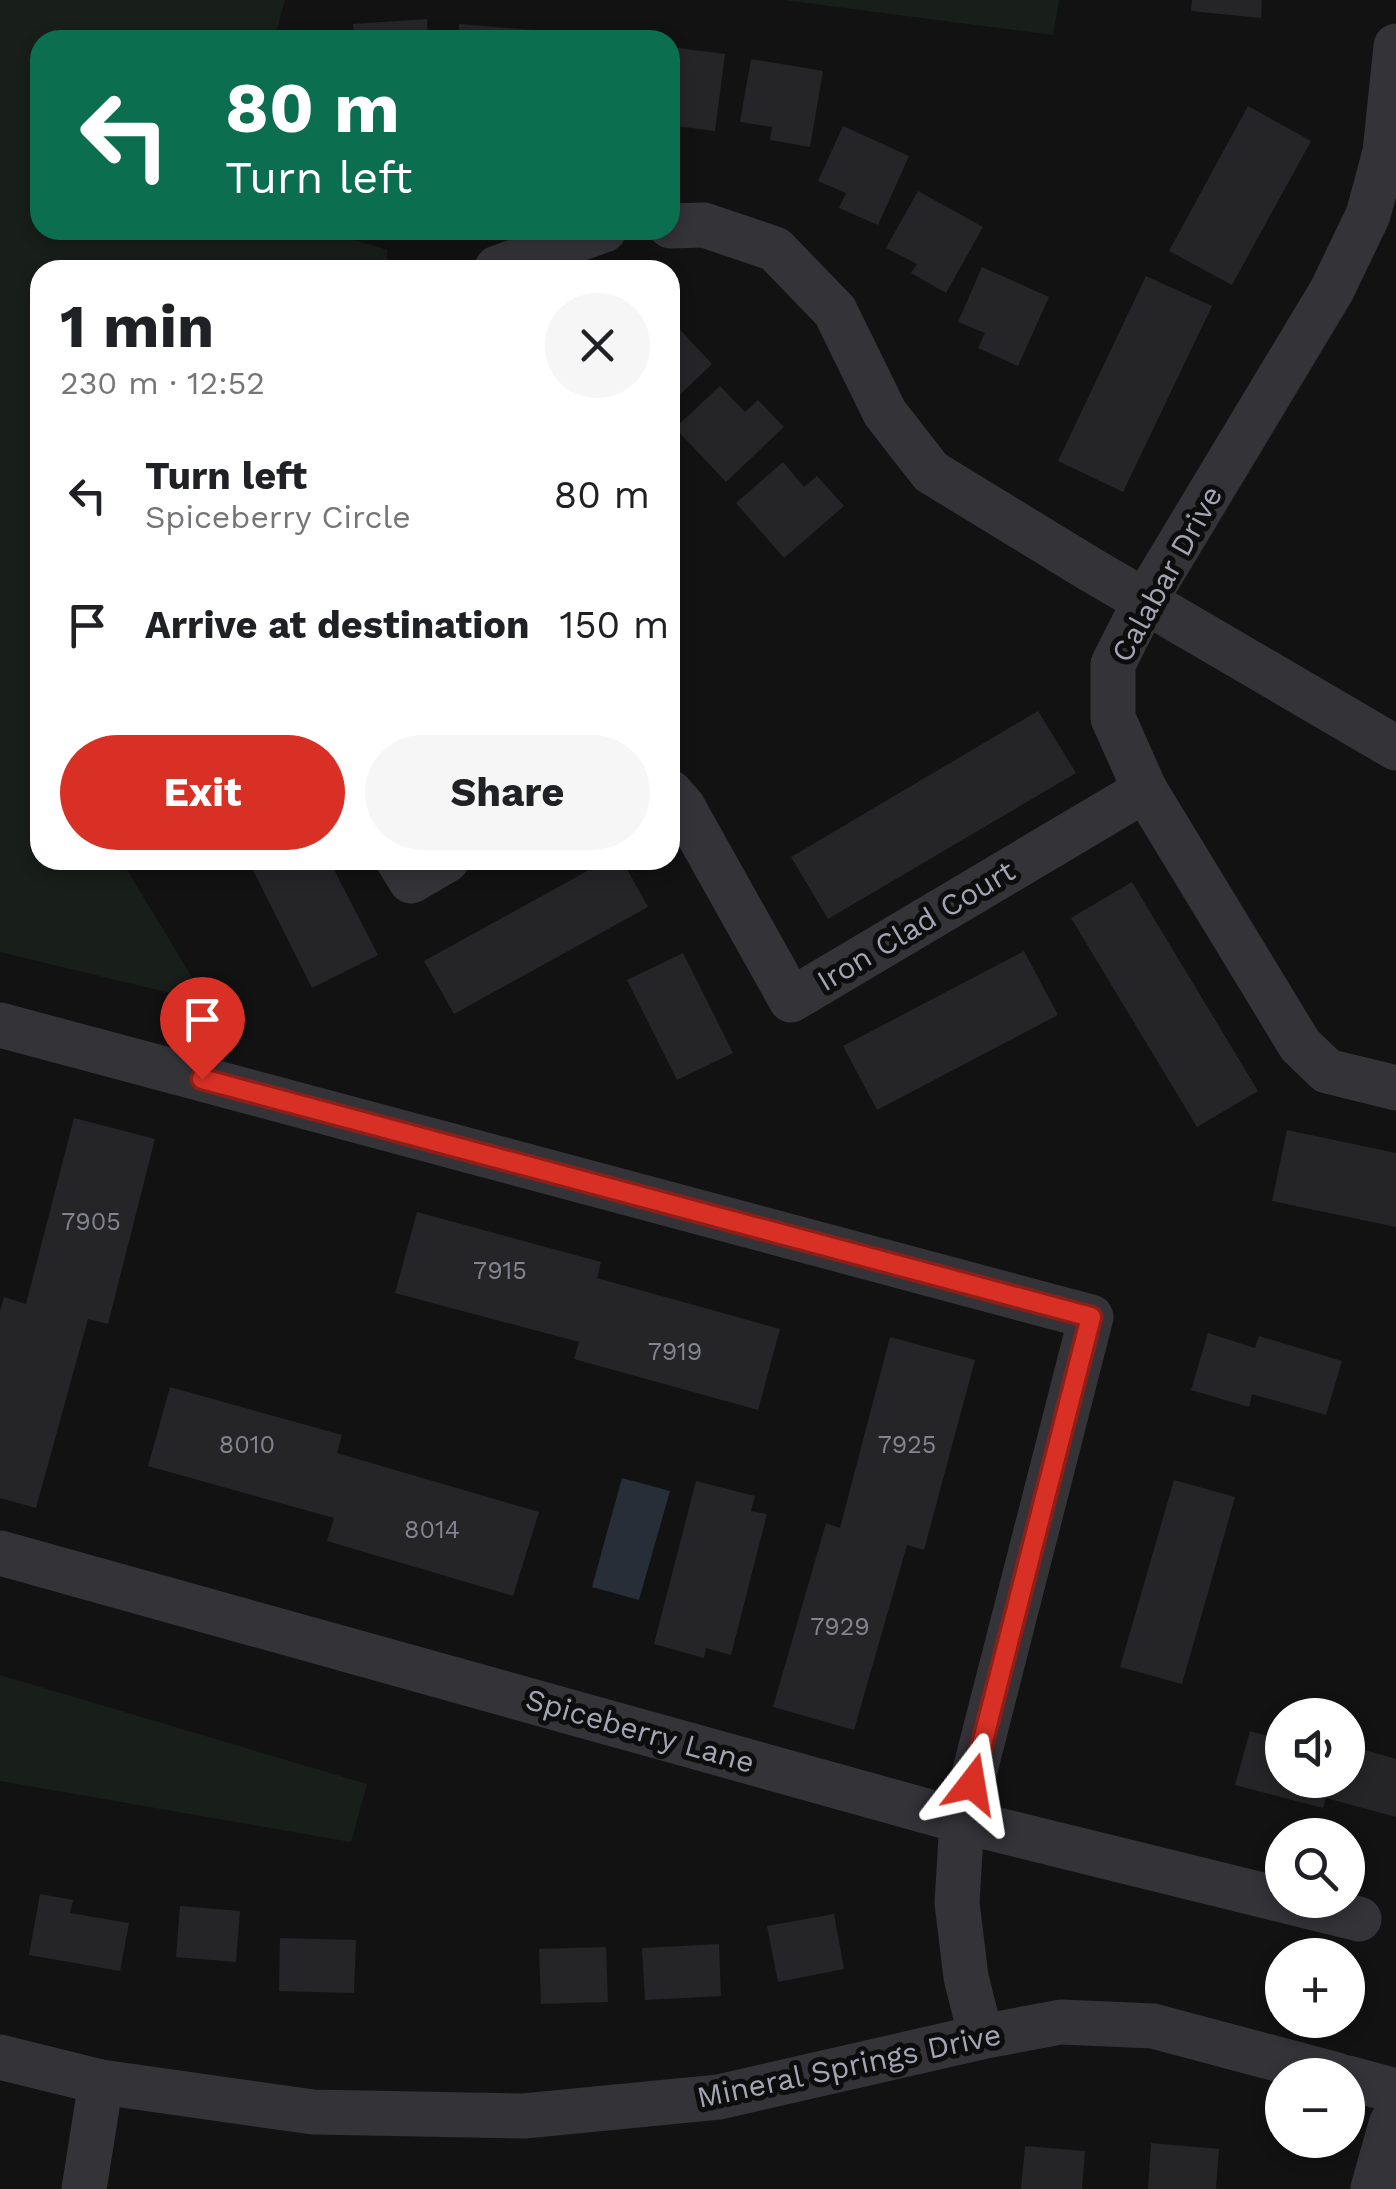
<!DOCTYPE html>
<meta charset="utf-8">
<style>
body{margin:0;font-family:"Work Sans",sans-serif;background:#f6f6f6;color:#202124;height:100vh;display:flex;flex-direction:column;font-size:38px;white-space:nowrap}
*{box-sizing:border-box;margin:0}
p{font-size:32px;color:#757577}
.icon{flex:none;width:55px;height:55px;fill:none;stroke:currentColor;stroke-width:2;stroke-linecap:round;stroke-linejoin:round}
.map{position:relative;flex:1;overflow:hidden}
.panel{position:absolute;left:30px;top:260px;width:650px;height:610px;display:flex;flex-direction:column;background:#fff;border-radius:30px;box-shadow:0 5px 15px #0003}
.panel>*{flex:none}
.banner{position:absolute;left:30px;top:30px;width:650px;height:210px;border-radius:30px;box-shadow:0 5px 15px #0003;background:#0b6e4f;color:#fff;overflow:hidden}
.tools{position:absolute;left:1265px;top:1698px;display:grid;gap:20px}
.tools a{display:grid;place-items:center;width:100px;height:100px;border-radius:50%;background:#fff;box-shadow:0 5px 15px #0003;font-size:50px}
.pin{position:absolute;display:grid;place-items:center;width:85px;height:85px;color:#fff;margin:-102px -42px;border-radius:50% 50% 50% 0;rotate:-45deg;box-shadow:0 0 10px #0007}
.pin .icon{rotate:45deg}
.me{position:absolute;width:110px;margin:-55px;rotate:14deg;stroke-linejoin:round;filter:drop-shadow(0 0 8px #0008)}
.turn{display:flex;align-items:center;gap:35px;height:210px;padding:0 30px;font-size:45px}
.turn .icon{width:130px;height:130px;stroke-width:2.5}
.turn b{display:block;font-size:70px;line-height:85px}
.round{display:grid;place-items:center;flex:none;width:105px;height:105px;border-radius:52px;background:#f6f6f6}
.overview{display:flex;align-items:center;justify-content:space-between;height:170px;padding:0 30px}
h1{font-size:60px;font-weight:700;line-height:75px}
.cta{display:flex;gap:20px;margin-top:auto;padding:20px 30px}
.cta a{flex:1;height:115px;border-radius:60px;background:#d93025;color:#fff;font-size:40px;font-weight:700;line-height:115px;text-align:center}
.cta a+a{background:#f6f6f6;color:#202124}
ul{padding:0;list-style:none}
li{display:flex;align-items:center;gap:30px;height:130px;padding:0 30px}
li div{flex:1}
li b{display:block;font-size:38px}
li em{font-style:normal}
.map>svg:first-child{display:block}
</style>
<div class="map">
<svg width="1396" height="2189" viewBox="0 0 1396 2189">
<rect width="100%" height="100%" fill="#121213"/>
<g fill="#181e1a">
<polygon points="0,0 285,0 274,40 40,40 40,230 323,230 387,250 388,270 40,270 40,860 121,860 207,1002 0,952"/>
<polygon points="783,0 1059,0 1053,35"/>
<polygon points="0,1675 367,1784 351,1842 0,1781"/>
</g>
<polygon fill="#282e37" points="622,1478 670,1491 639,1600 592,1587"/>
<g fill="#252527">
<polygon points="1192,0 1262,0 1261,18 1191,11"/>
<polygon points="427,19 428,40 354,40 353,24"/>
<polygon points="459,24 533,30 532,40 458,40"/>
<polygon points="670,47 725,54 715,131 676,126 678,114 670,113"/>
<polygon points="751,59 823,71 810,147 770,140 772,127 740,122"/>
<polygon points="1248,106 1311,141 1232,285 1169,251"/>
<polygon points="843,126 909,156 878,225 839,208 846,193 818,181"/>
<polygon points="918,191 983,227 946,293 911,273 917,264 886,248"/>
<polygon points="982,267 1049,297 1018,366 978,348 985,333 958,322"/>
<polygon points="1146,276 1212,306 1123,492 1058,461"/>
<polygon points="670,319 712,364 670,404"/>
<polygon points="720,386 745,412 758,400 784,427 726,482 675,428"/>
<polygon points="783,462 804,487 817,476 844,506 784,558 736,503"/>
<polygon points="1038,711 1076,773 828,919 791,857"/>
<polygon points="248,860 329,860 378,955 312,988"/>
<polygon points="607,860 622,860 648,907 454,1014 424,961"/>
<polygon points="1132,882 1258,1091 1197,1127 1071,918"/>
<polygon points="1024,951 1058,1015 877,1110 843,1046"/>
<polygon points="683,953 733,1053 677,1080 627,980"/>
<polygon points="74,1118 155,1139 108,1324 88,1319 36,1508 0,1498 0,1311 4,1297 26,1304"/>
<polygon points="1287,1130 1396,1153 1396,1227 1272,1201"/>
<polygon points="417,1212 601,1262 597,1278 780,1329 758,1410 574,1359 579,1342 395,1293"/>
<polygon points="1208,1333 1255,1348 1259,1336 1342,1361 1326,1415 1252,1394 1249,1407 1191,1390"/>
<polygon points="890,1337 975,1360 924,1550 907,1545 854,1730 773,1707 826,1523 840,1528"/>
<polygon points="170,1387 342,1435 337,1453 539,1512 513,1596 327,1541 334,1518 148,1466"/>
<polygon points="1174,1480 1235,1497 1182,1684 1120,1667"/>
<polygon points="696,1481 755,1496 751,1511 767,1514 731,1655 706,1648 704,1658 654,1644"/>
<polygon points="1250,1731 1282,1740 1282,1780 1348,1780 1348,1745 1396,1759 1396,1817 1326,1798 1323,1808 1235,1785"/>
<polygon points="40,1894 73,1900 70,1913 129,1923 120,1971 29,1955"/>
<polygon points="180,1906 240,1911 236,1962 176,1957"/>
<polygon points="834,1914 844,1969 778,1982 767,1926"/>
<polygon points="280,1938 356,1940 354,1993 279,1991"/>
<polygon points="719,1944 721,1996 645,2000 642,1948"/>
<polygon points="606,1947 608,2002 541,2004 539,1949"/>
<polygon points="1151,2143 1219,2149 1216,2189 1148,2189"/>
<polygon points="1025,2146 1085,2151 1082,2189 1021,2189"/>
</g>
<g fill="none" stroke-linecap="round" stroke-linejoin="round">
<g stroke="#333338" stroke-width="45">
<polyline points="1396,46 1385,152 1368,215 1332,290 1145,601 1113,664 1113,718 1145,790 1300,1045 1327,1071 1396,1088"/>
<polyline points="670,226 704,225 775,249 835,311 885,413 931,472 1088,568 1396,748"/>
<polyline points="497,268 604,230"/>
<polyline points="670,792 683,807 791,1000 1145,790"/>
<polyline points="398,860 411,881 447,860"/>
<polyline points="0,1025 1091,1317 962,1821 957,1903 966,1977 981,2037"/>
<polyline points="0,1553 962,1821 1359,1919"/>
<polyline points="0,2057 101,2082 313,2112 524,2116 719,2097 981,2037 1061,2022 1153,2026 1337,2075"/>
<polyline points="1348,2078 1396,2091"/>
<polyline points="84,2189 101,2082"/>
</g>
<polyline stroke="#333338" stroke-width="55" points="1378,2189 1396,2125"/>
</g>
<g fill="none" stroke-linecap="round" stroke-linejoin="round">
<defs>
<polyline id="route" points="202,1079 1091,1317 972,1784"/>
</defs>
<use href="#route" stroke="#8d1f18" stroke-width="25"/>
<use href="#route" stroke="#d93025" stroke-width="18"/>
</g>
<g text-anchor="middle" stroke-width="10" stroke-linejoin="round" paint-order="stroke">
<g font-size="25" fill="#838490">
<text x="91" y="1230">7905</text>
<text x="500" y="1279">7915</text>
<text x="675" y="1360">7919</text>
<text x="247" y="1453">8010</text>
<text x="907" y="1453">7925</text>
<text x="432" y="1538">8014</text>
<text x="840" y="1635">7929</text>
</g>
<g font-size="30" fill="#a3a5b4" stroke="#0d0d0e">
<text transform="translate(1167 574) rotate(-61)" y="10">Calabar Drive</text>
<text transform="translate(916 926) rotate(-31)" y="10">Iron Clad Court</text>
<text transform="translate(640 1731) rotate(16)" y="10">Spiceberry Lane</text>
<text transform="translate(849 2066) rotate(-12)" y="10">Mineral Springs Drive</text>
</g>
</g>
</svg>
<div class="tools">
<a><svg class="icon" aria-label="sound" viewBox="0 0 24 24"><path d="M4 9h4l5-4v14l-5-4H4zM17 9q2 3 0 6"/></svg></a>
<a><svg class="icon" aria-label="search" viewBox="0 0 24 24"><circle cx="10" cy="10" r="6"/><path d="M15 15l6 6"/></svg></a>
<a>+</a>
<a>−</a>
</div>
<div class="pin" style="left:202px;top:1079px;background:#d93025"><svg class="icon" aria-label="arrive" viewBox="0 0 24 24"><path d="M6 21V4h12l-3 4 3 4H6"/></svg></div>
<svg class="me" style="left:972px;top:1784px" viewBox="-20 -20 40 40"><path d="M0-17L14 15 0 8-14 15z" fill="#d93025" stroke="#fff" stroke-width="4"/></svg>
<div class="banner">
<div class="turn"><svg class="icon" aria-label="left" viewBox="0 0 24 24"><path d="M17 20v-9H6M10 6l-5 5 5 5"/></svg><div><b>80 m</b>Turn left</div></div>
</div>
<section class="panel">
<div class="overview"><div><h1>1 min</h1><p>230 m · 12:52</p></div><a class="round"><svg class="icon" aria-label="close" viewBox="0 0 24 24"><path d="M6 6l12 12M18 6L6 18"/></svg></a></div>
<ul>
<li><svg class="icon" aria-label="left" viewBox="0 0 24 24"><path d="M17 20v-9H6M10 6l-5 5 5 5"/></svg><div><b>Turn left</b><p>Spiceberry Circle</p></div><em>80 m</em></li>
<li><svg class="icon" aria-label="arrive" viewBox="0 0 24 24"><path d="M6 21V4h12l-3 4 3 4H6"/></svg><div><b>Arrive at destination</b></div><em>150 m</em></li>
</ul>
<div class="cta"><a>Exit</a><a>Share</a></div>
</section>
</div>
